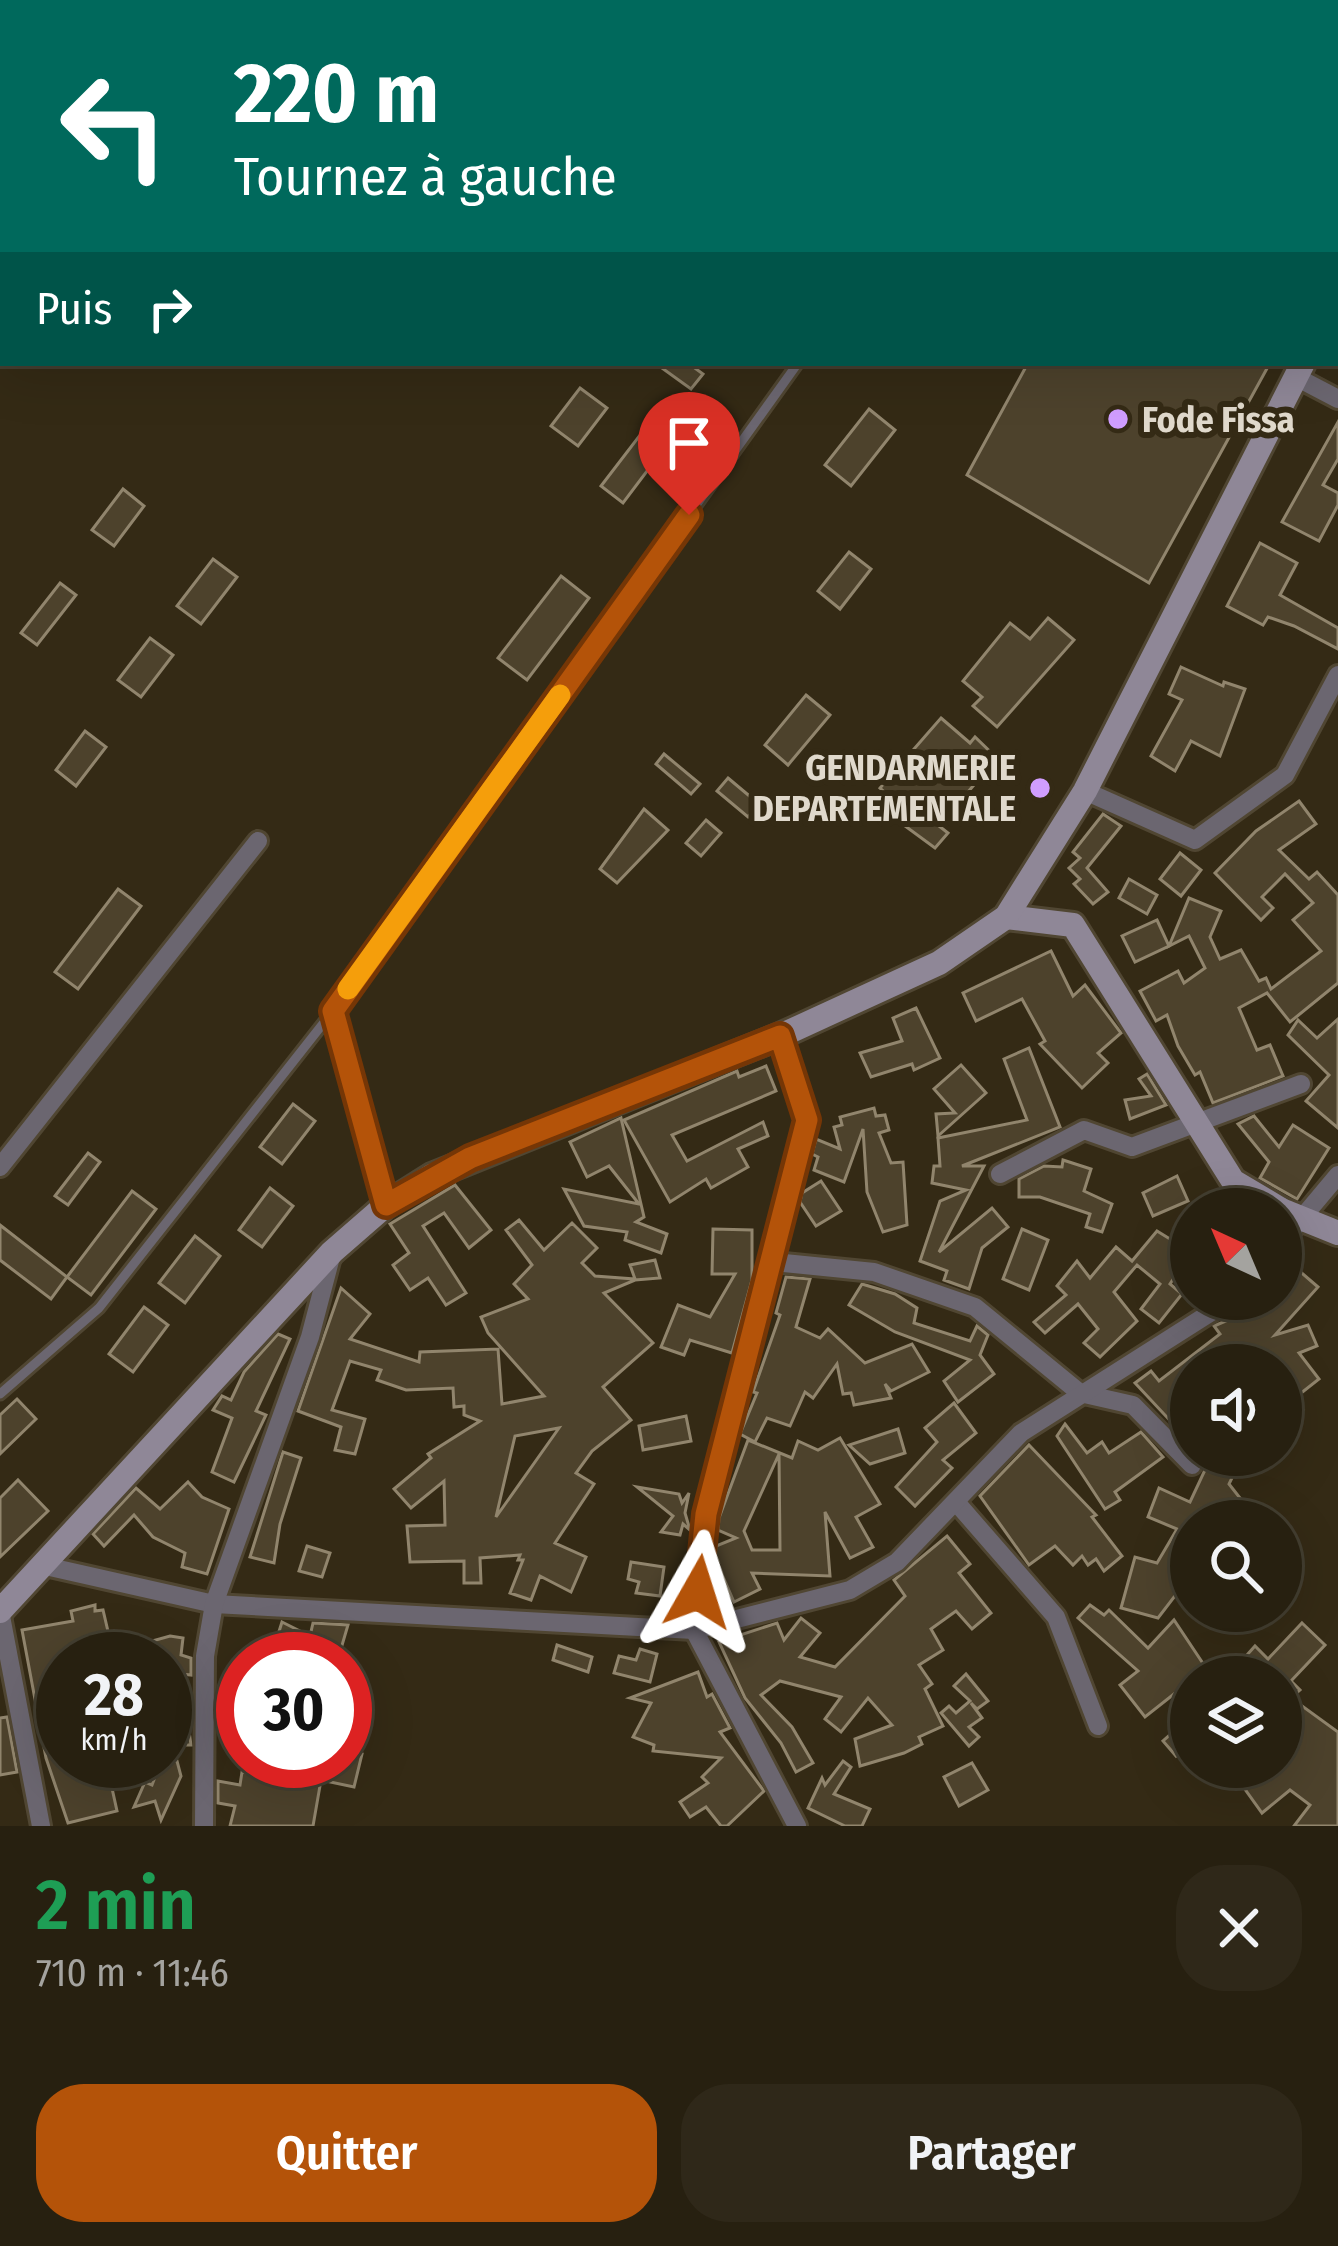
<!DOCTYPE html>
<html lang="fr">
<meta charset="utf-8">
<style>
body{margin:0;font-family:"Fira Sans Condensed",sans-serif;background:#2f2819;color:#f1f3f6;height:100vh;display:flex;flex-direction:column;font-size:45px;white-space:nowrap}
*{box-sizing:border-box;margin:0}
p{font-size:39px;color:#a4a39f}
.icon{flex:none;width:66px;height:66px;fill:none;stroke:currentColor;stroke-width:2;stroke-linecap:round;stroke-linejoin:round}
.map{position:relative;height:1826px;overflow:hidden}
.drawer{display:flex;flex-direction:column;background:#272010;flex:1}
.drawer>*{flex:none}
.guide{position:absolute;left:0px;top:0px;width:1338px;height:366px;box-shadow:0 12px 48px #0002,0 0 0 3px #433e30;background:#00695c;color:#fff;overflow:hidden}
.needle{width:78px;rotate:316deg}
.controls{position:absolute;left:1170px;top:1188px;display:grid;gap:24px}
.controls a{display:grid;place-items:center;width:132px;height:132px;border-radius:50%;background:#272010;box-shadow:0 12px 48px #0002,0 0 0 3px #433e30;font-size:60px}
.speed{position:absolute;left:36px;top:1632px;display:flex;gap:24px;font-size:60px;font-weight:700;text-align:center}
.speed>*{display:grid;place-content:center;width:156px;height:156px;border-radius:50%;background:#272010;box-shadow:0 12px 48px #0002,0 0 0 3px #433e30;line-height:1}
.speed small{font-size:30px;font-weight:400}
.speed .limit{border:18px solid #d22;background:#fff;color:#111}
.pin{position:absolute;display:grid;place-items:center;width:102px;height:102px;color:#fff;margin:-123px -51px;border-radius:50% 50% 50% 0;rotate:-45deg;box-shadow:0 0 12px #0007}
.pin .icon{rotate:45deg}
.me{position:absolute;width:132px;margin:-66px;rotate:6deg;stroke-linejoin:round;filter:drop-shadow(0 0 9px #0008)}
.turn{display:flex;align-items:center;gap:42px;height:252px;padding:0 36px;font-size:54px}
.turn .icon{width:156px;height:156px;stroke-width:2.5}
.turn b{display:block;font-size:84px;line-height:102px}
.then{display:flex;align-items:center;height:114px;padding:0 36px;background:#0003;gap:24px;font-size:45px}
.round{display:grid;place-items:center;flex:none;width:126px;height:126px;border-radius:48px;background:#2f2819}
.summary{display:flex;align-items:center;justify-content:space-between;height:204px;padding:0 36px}
h1{font-size:72px;font-weight:600;line-height:90px;color:#1e9e55}
.primary-button{display:flex;gap:24px;margin-top:auto;padding:24px 36px}
.primary-button a{flex:1;height:138px;border-radius:48px;background:#b45309;color:#fff;font-size:48px;font-weight:600;line-height:138px;text-align:center}
.primary-button a+a{background:#2f2819;color:#f1f3f6}
.map>svg:first-child{display:block}
</style>
<div class="map">
<svg width="1338" height="1826" viewBox="0 0 1338 1826">
<rect width="100%" height="100%" fill="#342a15"/>
<g fill="#4d422c" stroke="#91856d" stroke-width="3" fill-rule="evenodd">
<polygon points="655,363 688,363 703,374 691,389"/>
<polygon points="1028,363 1270,363 1149,583 967,475"/>
<polygon points="580,388 607,408 578,446 551,426"/>
<polygon points="869,409 895,430 851,486 825,465"/>
<polygon points="1338,422 1338,459 1323,485 1338,493 1338,505 1319,541 1282,522"/>
<polygon points="647,426 669,442 623,503 601,486"/>
<polygon points="123,489 144,506 114,546 92,530"/>
<polygon points="1260,543 1297,563 1280,595 1338,628 1338,649 1294,626 1268,617 1263,625 1227,606"/>
<polygon points="849,552 871,569 840,609 818,591"/>
<polygon points="213,559 237,577 201,624 177,606"/>
<polygon points="561,576 589,598 527,680 498,658"/>
<polygon points="60,583 76,595 37,645 21,633"/>
<polygon points="1048,618 1074,640 997,727 973,706 982,697 963,681 1010,623 1030,639"/>
<polygon points="150,638 173,655 141,697 118,680"/>
<polygon points="1181,667 1223,686 1224,682 1245,689 1220,756 1191,741 1175,771 1151,756 1182,700 1169,694"/>
<polygon points="806,695 830,715 788,765 765,745"/>
<polygon points="941,718 970,743 975,737 1004,765 993,779 985,772 939,826 948,833 935,848 901,823 909,814 880,788"/>
<polygon points="85,731 106,747 76,786 56,770"/>
<polygon points="664,754 700,784 691,794 656,764"/>
<polygon points="728,778 759,804 748,817 717,791"/>
<polygon points="1299,801 1316,824 1279,850 1309,879 1317,872 1338,895 1338,983 1290,1022 1267,993 1239,1008 1257,1050 1270,1045 1283,1076 1213,1103 1200,1072 1195,1075 1178,1046 1167,1015 1156,1021 1140,991 1178,971 1184,983 1205,968 1189,936 1169,946 1189,898 1221,911 1210,937 1220,959 1241,950 1259,981 1266,978 1271,989 1321,951 1293,920 1313,903 1285,874 1262,897 1273,908 1261,920 1215,873 1256,831"/>
<polygon points="644,809 668,830 617,883 600,869"/>
<polygon points="1103,814 1121,826 1087,868 1108,892 1093,904 1074,884 1080,879 1069,868 1080,858 1073,852"/>
<polygon points="706,820 721,833 701,856 686,843"/>
<polygon points="1180,853 1201,870 1181,896 1160,879"/>
<polygon points="1129,879 1157,895 1147,914 1119,898"/>
<polygon points="118,889 141,906 78,989 55,972"/>
<polygon points="1157,920 1169,946 1135,962 1122,936"/>
<polygon points="1051,951 1073,996 1085,985 1121,1033 1098,1053 1108,1063 1082,1088 1040,1044 1045,1041 1022,999 976,1021 963,993"/>
<polygon points="916,1008 940,1058 914,1070 912,1064 871,1077 860,1053 902,1041 893,1018"/>
<polygon points="1338,1019 1338,1128 1306,1101 1329,1075 1288,1035 1298,1020 1317,1038"/>
<polygon points="1029,1048 1060,1127 962,1166 984,1166 939,1252 992,1208 1008,1227 982,1248 969,1289 944,1280 947,1271 920,1261 940,1201 966,1190 932,1183 934,1166 940,1166 938,1138 1027,1120 1004,1059"/>
<polygon points="961,1065 986,1093 938,1136 936,1114 955,1113 934,1089"/>
<polygon points="766,1066 776,1091 672,1135 687,1161 763,1122 768,1136 738,1149 748,1167 711,1188 706,1179 670,1202 624,1120 737,1071 739,1077"/>
<polygon points="1147,1074 1166,1105 1130,1119 1125,1100 1151,1096 1139,1079"/>
<polygon points="293,1104 315,1121 282,1164 260,1147"/>
<polygon points="874,1108 876,1116 885,1115 889,1130 879,1133 891,1163 903,1162 907,1225 883,1232 867,1192 863,1129 844,1182 814,1170 818,1157 812,1154 816,1139 840,1149 834,1127 842,1125 840,1117"/>
<polygon points="1254,1116 1279,1147 1293,1125 1329,1148 1297,1199 1260,1178 1269,1162 1238,1124"/>
<polygon points="621,1118 644,1217 636,1222 667,1234 661,1253 625,1240 627,1232 584,1226 564,1189 639,1204 609,1166 587,1177 570,1142"/>
<polygon points="88,1153 100,1162 68,1205 55,1196"/>
<polygon points="1063,1160 1091,1169 1084,1191 1112,1204 1102,1232 1086,1227 1090,1214 1040,1197 1019,1197 1019,1179 1044,1166 1062,1167"/>
<polygon points="1177,1176 1188,1201 1153,1216 1143,1193"/>
<polygon points="821,1181 841,1211 816,1226 800,1202 802,1193"/>
<polygon points="455,1185 491,1230 469,1248 444,1213 423,1226 466,1293 446,1305 428,1278 410,1290 393,1265 409,1253 390,1224"/>
<polygon points="270,1188 293,1206 262,1247 239,1230"/>
<polygon points="132,1191 156,1209 91,1295 67,1277"/>
<path d="M519,1220l25,30 28,-27 25,25 -15,15 13,13 40,3 -5,-14 25,-5 5,18 -25,2 -31,13 49,50 -50,44 28,33 -39,31 -16,22 18,11 -39,59 31,14 -15,35 -31,-16 -9,24 -21,-7 13,-33h-5l2,-5 -40,3 1,25h-17v-22l-54,1 -3,-36 38,-1 -1,-44 -33,27 -17,-19 37,-31 -3,-4 52,-33 -16,-6v-9l-10,1 -1,-19 -47,2 -29,-10 4,-10 -31,-9 -18,49 33,9 -10,35 -20,-4 6,-23 -43,-16 43,-123 29,26 -20,25 69,23 1,-10 78,-3 4,55 42,-8 -56,-63 -7,-16 47,-18 -14,-15 18,-19 -26,-35zM559,1428l-63,89 19,-81z"/>
<polygon points="0,1225 67,1277 51,1299 0,1260"/>
<polygon points="713,1229 752,1230 752,1280 732,1353 690,1340 684,1355 661,1347 678,1305 710,1317 735,1274 712,1274"/>
<polygon points="1022,1229 1048,1240 1029,1290 1003,1279"/>
<polygon points="1157,1231 1191,1252 1170,1284 1182,1294 1159,1323 1141,1309 1160,1284 1137,1265 1114,1292 1137,1321 1100,1357 1084,1343 1098,1329 1078,1304 1045,1333 1034,1322 1066,1295 1057,1286 1077,1261 1090,1278 1116,1247 1132,1261"/>
<polygon points="195,1236 220,1256 185,1303 159,1283"/>
<polygon points="1289,1262 1318,1287 1275,1335 1308,1325 1317,1346 1299,1353 1319,1379 1291,1401 1303,1410 1281,1435 1281,1365 1191,1365 1191,1443 1135,1383 1151,1371 1159,1381 1220,1334 1214,1326 1233,1318 1253,1299 1281,1299 1281,1270"/>
<polygon points="786,1277 810,1279 796,1327 820,1338 828,1329 865,1363 912,1344 929,1372 891,1391 885,1384 891,1398 854,1405 851,1393 843,1394 837,1364 813,1398 805,1392 790,1426 767,1418 755,1442 740,1434 757,1393 753,1392 780,1315 776,1313"/>
<polygon points="862,1284 895,1294 917,1308 914,1323 970,1341 977,1326 988,1335 980,1355 994,1374 958,1402 944,1381 970,1360 895,1332 849,1305"/>
<polygon points="144,1307 168,1325 133,1372 109,1354"/>
<polygon points="278,1334 290,1339 256,1411 266,1415 234,1482 212,1472 232,1418 213,1410 222,1396 231,1400 244,1372"/>
<polygon points="17,1399 36,1419 0,1454 0,1415"/>
<polygon points="954,1403 976,1433 943,1460 952,1468 915,1506 896,1487 937,1442 925,1428"/>
<polygon points="686,1416 691,1441 643,1450 639,1426"/>
<polygon points="1065,1424 1087,1453 1102,1442 1109,1453 1141,1432 1163,1457 1115,1492 1120,1500 1105,1509 1057,1436"/>
<polygon points="898,1429 905,1453 870,1464 849,1445"/>
<path d="M840,1438l40,66 -24,13 17,30 -23,11 -25,-46 5,64 -78,-3 8,16 -26,13 -19,-44 1,-12 20,-8 -18,-8 1,-12 29,-78 44,18 6,-17 20,9zM779,1454l1,96h-28l-8,-19z"/>
<polygon points="1029,1445 1096,1515 1092,1517 1122,1556 1104,1571 1096,1559 1088,1565 1082,1556 1073,1565 1055,1546 1029,1565 980,1496"/>
<polygon points="283,1452 301,1458 280,1524 274,1563 250,1557"/>
<polygon points="1212,1455 1243,1455 1229,1484 1258,1521 1191,1521 1191,1575 1158,1618 1121,1608 1135,1557 1157,1563 1177,1529 1148,1517 1159,1488 1190,1502"/>
<polygon points="18,1480 48,1511 0,1557 0,1498"/>
<polygon points="188,1482 202,1497 229,1509 207,1574 182,1567 185,1553 153,1537 134,1515 104,1546 93,1534 136,1488 160,1509"/>
<polygon points="637,1487 679,1494 682,1503 689,1493 685,1513 690,1530 683,1524 680,1535 661,1532 673,1516"/>
<polygon points="947,1536 970,1564 959,1573 991,1613 972,1629 956,1611 931,1629 943,1650 919,1665 932,1684 925,1689 943,1726 919,1737 922,1744 904,1753 860,1766 855,1739 892,1725 868,1698 841,1732 825,1719 841,1697 780,1681 761,1695 792,1727 813,1763 796,1772 781,1743 745,1698 719,1642 777,1623 784,1640 801,1618 820,1633 800,1657 835,1667 905,1596 894,1580"/>
<polygon points="307,1546 330,1553 322,1577 299,1571"/>
<polygon points="631,1562 664,1567 660,1596 636,1593 639,1582 628,1579"/>
<polygon points="95,1605 95,1611 103,1610 110,1640 63,1653 63,1761 106,1761 117,1811 68,1823 46,1758 22,1630 73,1621 71,1611"/>
<polygon points="1090,1605 1104,1615 1109,1610 1148,1648 1174,1620 1212,1677 1191,1677 1191,1742 1176,1756 1163,1741 1190,1717 1174,1694 1145,1717 1120,1685 1138,1671 1078,1618"/>
<polygon points="282,1622 310,1636 313,1623 348,1625 338,1659 272,1654"/>
<polygon points="1302,1623 1325,1645 1291,1681 1300,1690 1291,1698 1338,1732 1338,1826 1294,1826 1310,1805 1290,1790 1262,1813 1229,1767 1258,1767 1266,1778 1281,1767 1281,1677 1250,1677 1238,1665 1255,1646 1268,1659"/>
<polygon points="170,1636 183,1638 181,1655 191,1658 191,1675 181,1674 191,1745 166,1745 165,1659 103,1659 102,1655"/>
<polygon points="557,1645 592,1657 588,1672 553,1660"/>
<polygon points="640,1649 657,1654 650,1682 614,1673 619,1656 636,1660"/>
<polygon points="698,1672 707,1697 712,1694 730,1728 720,1732 764,1791 727,1826 721,1826 706,1807 690,1817 680,1802 708,1783 702,1777 721,1758 653,1751 654,1745 633,1737 651,1703 630,1698"/>
<polygon points="966,1674 988,1701 977,1709 971,1703 982,1718 969,1727 979,1737 969,1746 941,1713 949,1706 956,1713 970,1701 954,1686"/>
<polygon points="7,1717 17,1772 0,1775 0,1718"/>
<polygon points="345,1751 362,1754 354,1787 321,1780 313,1826 230,1826 235,1806 218,1803 218,1781 240,1785 242,1772 269,1777 257,1761 345,1761"/>
<polygon points="161,1761 177,1761 181,1776 161,1820 155,1801 134,1807 145,1782 152,1785"/>
<polygon points="843,1761 851,1767 834,1794 870,1809 862,1826 845,1826 808,1808 822,1778 825,1785"/>
<polygon points="972,1763 988,1790 959,1806 944,1777"/>
</g>
<g fill="none" stroke-linecap="round" stroke-linejoin="round">
<defs>
<g id="lane">
<polyline points="1103,0 1110,3"/>
<polyline points="1057,3 1059,0"/>
<polyline points="1335,114 1338,116"/>
<polyline points="333,1011 384,1200"/>
<polyline points="0,1394 99,1308 333,1011 798,363"/>
</g>
<g id="street">
<polyline points="0,54 3,53"/>
<polyline points="1296,377 1338,399"/>
<polyline points="1085,791 1195,840 1285,775 1338,675"/>
<polyline points="780,1036 807,1120 706,1514 694,1630 797,1826"/>
<polyline points="0,1167 258,841"/>
<polyline points="1000,1174 1084,1130 1132,1147 1301,1084"/>
<polyline points="1281,1243 1338,1175"/>
<polyline points="774,1262 874,1272 975,1307 1080,1393 1133,1405 1192,1465"/>
<polyline points="956,1502 1056,1617 1098,1726"/>
<polyline points="41,1565 214,1604 694,1630 850,1590 897,1562 1021,1433 1232,1299"/>
<polyline points="0,1611 41,1826"/>
<polyline points="204,1826 205,1656 214,1604 310,1337 331,1257"/>
</g>
<g id="secondary">
<polyline points="1335,299 1338,294"/>
<polyline points="1006,917 1073,925 1233,1181 1280,1209"/>
<polyline points="1281,1210 1338,1233"/>
<polyline points="0,1611 332,1252 386,1205 432,1176 780,1036 939,963 1006,917 1085,791 1303,363"/>
</g>
</defs>
<use href="#lane" stroke="#504632" stroke-width="15"/>
<use href="#street" stroke="#504632" stroke-width="24"/>
<use href="#secondary" stroke="#504632" stroke-width="30"/>
<use href="#lane" stroke="#6b6670" stroke-width="9"/>
<use href="#street" stroke="#6b6670" stroke-width="18"/>
<use href="#secondary" stroke="#8f8797" stroke-width="24"/>
</g>
<g fill="none" stroke-linecap="round" stroke-linejoin="round">
<defs>
<polyline id="route" points="689,515 333,1011 386,1205 470,1158 780,1036 807,1120 706,1514 698,1592"/>
</defs>
<use href="#route" stroke="#753606" stroke-width="30"/>
<use href="#route" stroke="#b45309" stroke-width="21"/>
<polyline stroke="#f59e0b" stroke-width="21" points="348,989 560,695"/>
</g>
<g fill="#d09dff" stroke="#342a15" stroke-width="4.5">
<circle cx="1118" cy="419" r="12"/>
<circle cx="1040" cy="788" r="12"/>
</g>
<g text-anchor="middle" stroke-width="12" stroke-linejoin="round" paint-order="stroke">
<g font-size="36" font-weight="bold" fill="#e0d9cc" stroke="#342a15" text-anchor="start">
<text x="1142" y="432">Fode Fissa</text>
<text x="1016" y="780" text-anchor="end">GENDARMERIE<tspan x="1016" dy="41">DEPARTEMENTALE</tspan></text>
</g>
</g>
</svg>
<div class="controls">
<a><svg class="needle" viewBox="-14 -14 28 28"><path d="M0-13l5 13h-10z" fill="#e53935"/><path d="M0 13l5-13h-10z" fill="#a4a39f"/></svg></a>
<a><svg class="icon" aria-label="sound" viewBox="0 0 24 24"><path d="M4 9h4l5-4v14l-5-4H4zM17 9q2 3 0 6"/></svg></a>
<a><svg class="icon" aria-label="search" viewBox="0 0 24 24"><circle cx="10" cy="10" r="6"/><path d="M15 15l6 6"/></svg></a>
<a><svg class="icon" aria-label="layers" viewBox="0 0 24 24"><path d="M12 4l9 5-9 5-9-5zM3 14l9 5 9-5"/></svg></a>
</div>
<div class="speed"><div>28<small>km/h</small></div><div class="limit">30</div></div>
<div class="pin" style="left:689px;top:515px;background:#d93025"><svg class="icon" aria-label="arrive" viewBox="0 0 24 24"><path d="M6 21V4h12l-3 4 3 4H6"/></svg></div>
<svg class="me" style="left:698px;top:1592px" viewBox="-20 -20 40 40"><path d="M0-17L14 15 0 8-14 15z" fill="#b45309" stroke="#fff" stroke-width="4"/></svg>
<div class="guide">
<div class="turn"><svg class="icon" aria-label="left" viewBox="0 0 24 24"><path d="M17 20v-9H6M10 6l-5 5 5 5"/></svg><div><b>220 m</b>Tournez à gauche</div></div>
<div class="then">Puis<svg class="icon" aria-label="right" viewBox="0 0 24 24"><path d="M7 20v-9h11M14 6l5 5-5 5"/></svg></div>
</div>
</div>
<section class="drawer">
<div class="summary"><div><h1>2 min</h1><p>710 m · 11:46</p></div><a class="round"><svg class="icon" aria-label="close" viewBox="0 0 24 24"><path d="M6 6l12 12M18 6L6 18"/></svg></a></div>
<div class="primary-button"><a>Quitter</a><a>Partager</a></div>
</section>
